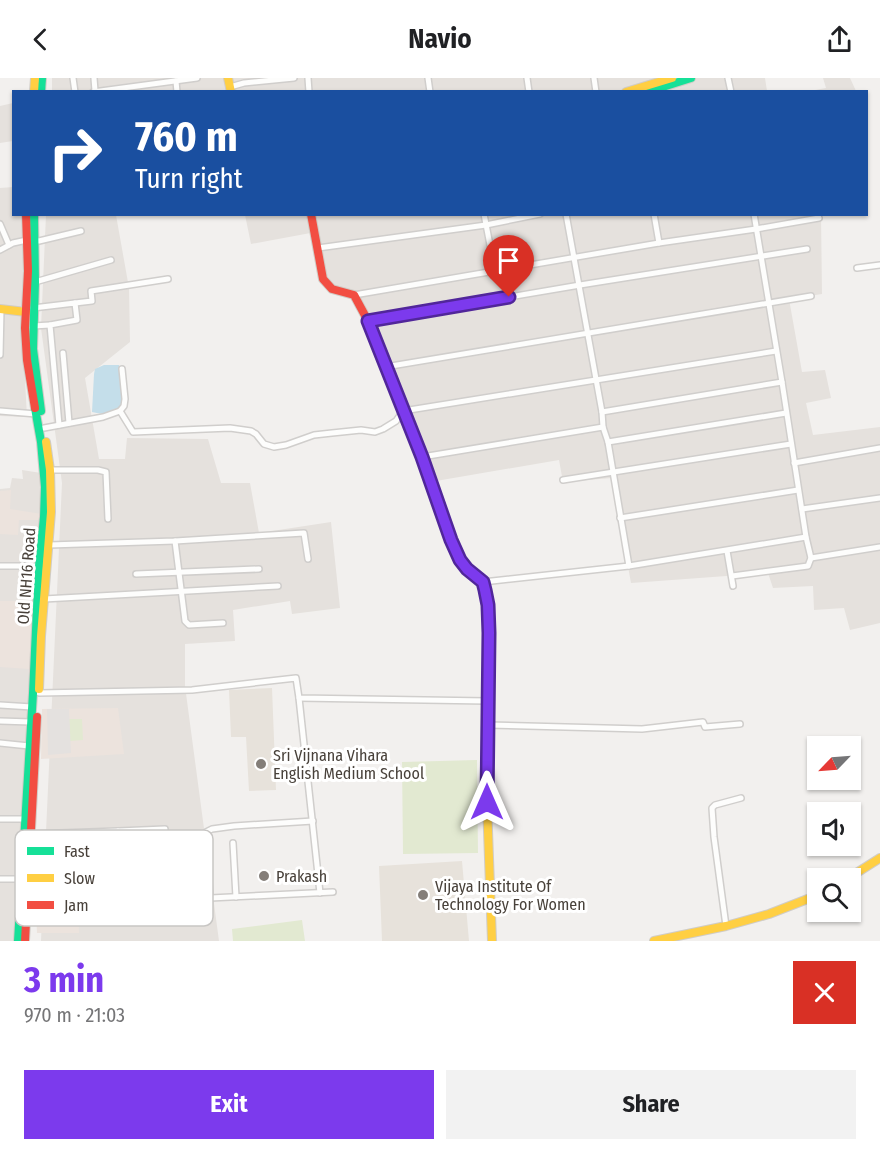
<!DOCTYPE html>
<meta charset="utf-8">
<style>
body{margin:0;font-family:"Fira Sans Condensed",sans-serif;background:#f2f2f2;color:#202124;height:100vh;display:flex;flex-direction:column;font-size:22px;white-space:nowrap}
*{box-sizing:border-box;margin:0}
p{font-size:20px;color:#757577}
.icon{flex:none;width:33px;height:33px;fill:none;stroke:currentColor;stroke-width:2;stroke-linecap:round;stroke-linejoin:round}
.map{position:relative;height:863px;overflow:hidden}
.details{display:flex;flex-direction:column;background:#fff;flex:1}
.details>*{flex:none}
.banner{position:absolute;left:12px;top:12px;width:856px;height:126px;border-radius:0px;box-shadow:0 2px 4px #0004;background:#1a4fa0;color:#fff;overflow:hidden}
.needle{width:39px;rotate:245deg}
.tools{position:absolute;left:807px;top:658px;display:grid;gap:12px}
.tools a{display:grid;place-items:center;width:54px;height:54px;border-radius:0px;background:#fff;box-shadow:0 2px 4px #0004;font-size:30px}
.pin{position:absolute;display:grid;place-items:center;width:51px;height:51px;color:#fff;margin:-62px -26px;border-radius:50% 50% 50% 0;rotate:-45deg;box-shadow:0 0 6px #0007}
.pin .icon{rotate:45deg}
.me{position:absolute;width:66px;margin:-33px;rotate:0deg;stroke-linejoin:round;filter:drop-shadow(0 0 4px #0008)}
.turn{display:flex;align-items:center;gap:21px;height:126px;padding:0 24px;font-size:27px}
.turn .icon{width:78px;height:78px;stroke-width:2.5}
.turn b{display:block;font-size:42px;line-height:51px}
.round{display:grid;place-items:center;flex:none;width:63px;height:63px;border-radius:0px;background:#f2f2f2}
.headline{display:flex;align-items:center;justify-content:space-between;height:102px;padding:0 24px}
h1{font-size:36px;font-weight:700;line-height:45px;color:#7c3aed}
.primary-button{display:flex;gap:12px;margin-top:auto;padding:12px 24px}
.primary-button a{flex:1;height:69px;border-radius:0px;background:#7c3aed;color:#fff;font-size:24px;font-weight:700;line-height:69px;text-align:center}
.primary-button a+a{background:#f2f2f2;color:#202124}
header{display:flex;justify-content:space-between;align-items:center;height:78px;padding:0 24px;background:#fff;font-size:27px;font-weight:700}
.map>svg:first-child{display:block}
</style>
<header><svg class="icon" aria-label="back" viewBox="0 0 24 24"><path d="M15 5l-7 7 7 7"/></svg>Navio<svg class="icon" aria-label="share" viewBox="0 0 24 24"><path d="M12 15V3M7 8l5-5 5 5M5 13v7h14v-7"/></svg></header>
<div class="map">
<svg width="880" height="863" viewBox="0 0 880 863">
<rect width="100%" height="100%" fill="#f2f0ee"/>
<g fill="#e5e1dd">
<polygon points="52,0 765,0 767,13 52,14"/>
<polygon points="823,0 850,0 856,13 810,13 826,10"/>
<polygon points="13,25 13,63 0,65 0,28"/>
<polygon points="13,109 14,136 21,137 24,201 24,284 27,339 0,338 0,110"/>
<polygon points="46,137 116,137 129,210 130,264 85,300 99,381 125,381 127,360 208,361 221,405 250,405 259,455 331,444 340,530 292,536 290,523 233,532 235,563 185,566 185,608 219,863 41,863 62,405 41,250"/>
<polygon points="245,137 821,137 822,216 789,221 802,294 825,292 831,320 806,325 813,357 880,349 880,545 850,552 844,530 814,532 813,508 773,510 768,495 631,505 612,400 563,404 559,382 436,403 359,219 329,210 316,154 251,166"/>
<polygon points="22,392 41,395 43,412 14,863 0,863 0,411 10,410 12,400 23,401"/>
</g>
<g fill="#ece3dd">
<polygon points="11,412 10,431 42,436 42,442 19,442 18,457 0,456 0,413"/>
<polygon points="0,523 32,523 29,591 0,589"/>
<polygon points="118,630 124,676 41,681 42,631"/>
<polygon points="78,831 79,855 37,855 36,833"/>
</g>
<g fill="#e7e2db">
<polygon points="272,610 276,712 249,713 246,659 231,659 229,612"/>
<polygon points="462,783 469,863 382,863 379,788"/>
</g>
<g fill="#e2e9d1">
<polygon points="69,641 82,641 83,662 70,663"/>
<polygon points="477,682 478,775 403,776 402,684"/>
<polygon points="302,842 305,863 233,863 232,851"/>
</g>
<polygon fill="#e4e1df" points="47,631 69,631 71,675 48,677"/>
<path fill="#c4deea" d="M104,287h15c2,8 7,31 3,39 -2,4 -7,6 -11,7 -8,3 -11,3 -19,1l2,-38 1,-5z"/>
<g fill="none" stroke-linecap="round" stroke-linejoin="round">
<defs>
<g id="street">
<polyline points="73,0 75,14"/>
<polyline points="94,0 95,13"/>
<polyline points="308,0 309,14"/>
<polyline points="428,0 430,14"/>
<polyline points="527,0 529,14"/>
<polyline points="594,0 596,14"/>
<polyline points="728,0 731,14"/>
<polyline points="176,3 177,14"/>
<polyline points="230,9 244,5 294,0"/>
<polyline points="93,14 197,0"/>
<polyline points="484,136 495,193"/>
<polyline points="566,136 602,334 603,349 608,364 629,488 806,459"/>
<polyline points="654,136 659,165"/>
<polyline points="0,146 9,167"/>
<polyline points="33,162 39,163 81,153"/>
<polyline points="318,170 486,147 540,136"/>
<polyline points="0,172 13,165 27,162"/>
<polyline points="857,190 880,187"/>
<polyline points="35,204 111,182"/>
<polyline points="354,217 659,165 756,151 819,140"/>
<polyline points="75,225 92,223 91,213 168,201"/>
<polyline points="33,230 75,225 77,242 50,247 59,347"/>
<polyline points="368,243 580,207 807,171"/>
<polyline points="33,248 50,247"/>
<polyline points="63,275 69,345"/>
<polyline points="0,277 1,232"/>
<polyline points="385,289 811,218"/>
<polyline points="0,333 36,336"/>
<polyline points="120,333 133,354 230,350 251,353 256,356 264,366 274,369 286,367 314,357 332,355 361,352 375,354 383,351 396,343 403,333 776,273"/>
<polyline points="602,334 782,304"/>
<polyline points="44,350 103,339 120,333 124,328 125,321 122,291"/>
<polyline points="608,364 786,335"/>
<polyline points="422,379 603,349"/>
<polyline points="794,385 880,370"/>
<polyline points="50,392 98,392 106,394 108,441"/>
<polyline points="563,402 791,366"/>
<polyline points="802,431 880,420"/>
<polyline points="620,440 798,412"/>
<polyline points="175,463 185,543 189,547 223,545"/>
<polyline points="49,467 175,463 304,455 308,481"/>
<polyline points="727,473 733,508"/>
<polyline points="811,480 880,469"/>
<polyline points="0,488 39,488"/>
<polyline points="136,496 259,491"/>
<polyline points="732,498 808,488 811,480 806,459 782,304 754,136"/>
<polyline points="483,504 629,488"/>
<polyline points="44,521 278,508"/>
<polyline points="39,615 192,612 296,600 299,620 487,623"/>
<polyline points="299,620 320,815"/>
<polyline points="0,627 32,629"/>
<polyline points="0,643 31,644"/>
<polyline points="487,647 642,651 703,644 705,649 740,646"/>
<polyline points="0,665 29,668"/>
<polyline points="0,741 25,741"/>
<polyline points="118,753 165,751"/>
<polyline points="31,756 118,753 123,824"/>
<polyline points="233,765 236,819"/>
<polyline points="0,801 22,801"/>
<polyline points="210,821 206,757 206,754 212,751 234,748 313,743"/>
<polyline points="27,829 333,814"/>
<polyline points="726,848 714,759 712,730 715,727 741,720"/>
</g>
<g id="fast">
<polyline points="41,14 42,0"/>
<polyline points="647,14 691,0"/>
<polyline points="34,136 35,204 33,271 41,333"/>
<polyline points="18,863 33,615 39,488 44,439 45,409 41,364 35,330"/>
</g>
<g id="slow">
<polyline points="228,0 231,14"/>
<polyline points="34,14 35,0"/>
<polyline points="626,14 672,0"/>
<polyline points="0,231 26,234"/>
<polyline points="472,495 483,504 488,527 489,555 487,725 492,863"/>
<polyline points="39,611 41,558 51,434 50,392 46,364"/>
<polyline points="847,801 880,780"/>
<polyline points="654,863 726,848 769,836 818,817"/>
</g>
<g id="jam">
<polyline points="26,136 28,193 25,250 27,282 35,330"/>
<polyline points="311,136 323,201 332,211 354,217 368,243 422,379 451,462 460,482 472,495"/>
<polyline points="25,863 37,639"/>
</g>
</defs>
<use href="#street" stroke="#d0cecc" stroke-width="8"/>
<use href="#fast" stroke="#d0ccc6" stroke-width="10"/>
<use href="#slow" stroke="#d0ccc6" stroke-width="10"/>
<use href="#jam" stroke="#d0ccc6" stroke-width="10"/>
<use href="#street" stroke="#fdfdfc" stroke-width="5"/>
<use href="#fast" stroke="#16e098" stroke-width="8"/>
<use href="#slow" stroke="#ffcf43" stroke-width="8"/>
<use href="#jam" stroke="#f24e42" stroke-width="8"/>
</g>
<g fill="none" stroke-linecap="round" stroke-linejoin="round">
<defs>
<polyline id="route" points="487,724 489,555 488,527 485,512 483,504 467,491 460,482 451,462 422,379 368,243 509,219"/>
</defs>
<use href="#route" stroke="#51269a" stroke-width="15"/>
<use href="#route" stroke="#7c3aed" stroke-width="10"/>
</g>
<g fill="#847e79" stroke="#fff" stroke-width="2">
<circle cx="261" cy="686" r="6"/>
<circle cx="264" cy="798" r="6"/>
<circle cx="423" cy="817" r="6"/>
</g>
<g text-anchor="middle" stroke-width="6" stroke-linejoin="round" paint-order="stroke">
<g font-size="16" fill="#48413a" stroke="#fff">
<text transform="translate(26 498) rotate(-86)" y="6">Old NH16 Road</text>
</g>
<g font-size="16" fill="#48413a" stroke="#fff" text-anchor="start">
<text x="273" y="683">Sri Vijnana Vihara<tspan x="273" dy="18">English Medium School</tspan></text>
<text x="276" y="804">Prakash</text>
<text x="435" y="814">Vijaya Institute Of<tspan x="435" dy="18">Technology For Women</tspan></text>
</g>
</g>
<rect x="15" y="752" width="198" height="96" rx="9" fill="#fff" stroke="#c8c6c4" stroke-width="1.5"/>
<rect x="27" y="769" width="27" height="8" fill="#16e098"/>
<rect x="27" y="796" width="27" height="8" fill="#ffcf43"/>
<rect x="27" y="823" width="27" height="8" fill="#f24e42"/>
<g font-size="16" fill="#48413a">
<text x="64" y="779">Fast</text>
<text x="64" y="806">Slow</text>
<text x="64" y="833">Jam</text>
</g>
</svg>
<div class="tools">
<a><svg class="needle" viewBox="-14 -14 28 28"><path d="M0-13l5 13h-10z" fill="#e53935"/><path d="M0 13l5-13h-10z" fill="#757577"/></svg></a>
<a><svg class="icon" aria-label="sound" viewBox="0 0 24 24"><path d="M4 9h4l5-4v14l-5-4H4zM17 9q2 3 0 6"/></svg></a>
<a><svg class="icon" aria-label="search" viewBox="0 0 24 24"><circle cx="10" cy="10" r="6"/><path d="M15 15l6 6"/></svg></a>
</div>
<div class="pin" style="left:509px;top:219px;background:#d93025"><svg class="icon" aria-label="arrive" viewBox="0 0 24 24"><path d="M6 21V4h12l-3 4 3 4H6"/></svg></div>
<svg class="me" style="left:487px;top:724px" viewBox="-20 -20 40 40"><path d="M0-17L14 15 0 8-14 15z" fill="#7c3aed" stroke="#fff" stroke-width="4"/></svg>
<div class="banner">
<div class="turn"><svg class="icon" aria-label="right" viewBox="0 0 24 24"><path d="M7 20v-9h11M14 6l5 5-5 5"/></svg><div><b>760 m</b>Turn right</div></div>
</div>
</div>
<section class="details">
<div class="headline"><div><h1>3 min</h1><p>970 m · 21:03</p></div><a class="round" style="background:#d93025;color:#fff"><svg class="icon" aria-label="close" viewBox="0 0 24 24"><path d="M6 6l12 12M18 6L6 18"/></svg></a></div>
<div class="primary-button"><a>Exit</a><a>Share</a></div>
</section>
